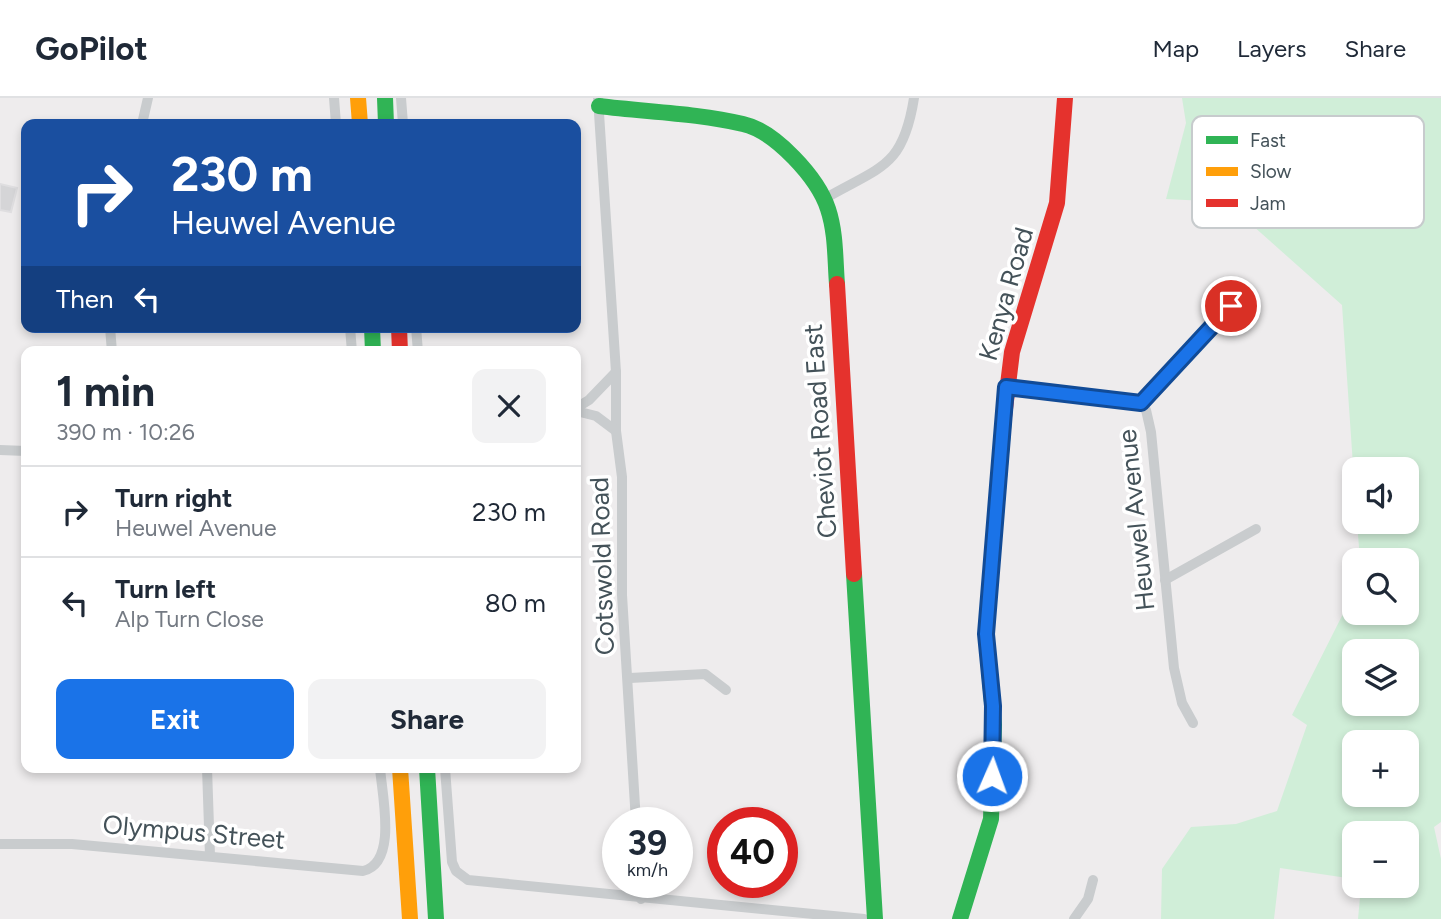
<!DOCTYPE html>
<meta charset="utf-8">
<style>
body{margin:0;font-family:Figtree,sans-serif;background:#f2f2f3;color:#1f2937;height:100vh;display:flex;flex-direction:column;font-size:26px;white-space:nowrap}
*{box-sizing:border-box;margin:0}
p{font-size:23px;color:#747a83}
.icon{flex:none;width:38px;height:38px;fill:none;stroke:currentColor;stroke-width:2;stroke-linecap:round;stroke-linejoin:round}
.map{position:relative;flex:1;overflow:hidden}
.panel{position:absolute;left:21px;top:248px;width:560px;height:427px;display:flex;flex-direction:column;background:#fff;border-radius:14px;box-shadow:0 4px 10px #0003}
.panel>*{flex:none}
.top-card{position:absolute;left:21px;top:21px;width:560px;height:214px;border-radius:14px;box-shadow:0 4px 10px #0003;background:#1a4fa0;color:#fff;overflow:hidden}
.buttons{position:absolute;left:1342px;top:359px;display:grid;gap:14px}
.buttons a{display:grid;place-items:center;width:77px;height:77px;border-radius:14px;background:#fff;box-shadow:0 4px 10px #0003;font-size:35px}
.speed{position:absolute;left:602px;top:709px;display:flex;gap:14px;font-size:35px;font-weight:700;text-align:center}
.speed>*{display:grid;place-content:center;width:91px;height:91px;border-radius:50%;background:#fff;box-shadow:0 4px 10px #0003;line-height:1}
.speed small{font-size:18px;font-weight:400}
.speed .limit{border:10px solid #d22;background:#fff;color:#111}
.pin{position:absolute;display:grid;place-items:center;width:60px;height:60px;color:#fff;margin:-30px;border:4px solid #fff;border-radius:50%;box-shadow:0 2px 7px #0007}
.me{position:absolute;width:77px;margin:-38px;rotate:2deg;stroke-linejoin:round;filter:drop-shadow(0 0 5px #0008)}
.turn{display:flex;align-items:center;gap:24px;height:147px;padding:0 35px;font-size:32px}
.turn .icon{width:91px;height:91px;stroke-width:2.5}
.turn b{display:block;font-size:49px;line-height:60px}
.then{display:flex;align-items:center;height:66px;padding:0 35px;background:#0003;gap:14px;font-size:26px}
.round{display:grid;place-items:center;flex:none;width:74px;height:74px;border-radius:14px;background:#f2f2f3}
.summary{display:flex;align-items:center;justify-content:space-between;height:119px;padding:0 35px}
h1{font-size:42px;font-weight:700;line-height:52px}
.action{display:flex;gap:14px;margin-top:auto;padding:14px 35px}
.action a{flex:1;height:80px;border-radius:14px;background:#1a73e8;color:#fff;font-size:28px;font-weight:700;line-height:80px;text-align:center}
.action a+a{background:#f2f2f3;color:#1f2937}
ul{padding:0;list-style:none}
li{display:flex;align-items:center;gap:21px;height:91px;padding:0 35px;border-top:2px solid #e0e1e3}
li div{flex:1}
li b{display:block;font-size:26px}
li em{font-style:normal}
header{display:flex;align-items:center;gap:42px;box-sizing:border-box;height:98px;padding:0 35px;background:#fff;border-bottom:2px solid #e0e1e3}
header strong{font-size:33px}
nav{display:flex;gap:38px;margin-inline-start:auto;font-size:24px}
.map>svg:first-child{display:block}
</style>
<header>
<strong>GoPilot</strong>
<nav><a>Map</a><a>Layers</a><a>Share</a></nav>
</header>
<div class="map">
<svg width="1441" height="821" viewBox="0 0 1441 821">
<rect width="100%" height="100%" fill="#eeeced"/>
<path fill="#d0eed8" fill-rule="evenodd" d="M1182,0h259v724l-7,5 7,32v60h-83l3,-33h46v-53h-53v46l-74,-11 -6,51h-113l1,-50 29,-42 45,-3 41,-13 30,-86 -15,-10 62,-123v20h53v-52h-47l-3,-38h50v-53h-53v11l-12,-175 -116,-103 -60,-3 20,-76zM1354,553h53v53h-53zM1354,644h53v52h-53z"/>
<polygon fill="#d5d5d7" stroke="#dfdee0" stroke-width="2" points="0,86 17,90 11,114 0,112"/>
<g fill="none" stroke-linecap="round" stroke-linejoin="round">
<g stroke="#c9ccce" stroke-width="10">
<polyline points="334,0 336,26"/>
<polyline points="401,0 403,26"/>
<polyline points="598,0 616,274 616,333 622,379 622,497 636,724"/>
<polyline points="142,26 148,0"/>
<path d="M824,101c57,-33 79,-31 90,-101"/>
<polyline points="110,229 112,254"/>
<polyline points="350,229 352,254"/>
<polyline points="416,229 418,254"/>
<polyline points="1006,289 1134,302 1146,312 1151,334 1174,570 1182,605 1193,625"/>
<polyline points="1141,305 1231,208"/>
<polyline points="576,310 589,302 616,274"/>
<polyline points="576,313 596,318 616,333"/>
<polyline points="0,352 26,353"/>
<polyline points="1165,482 1256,431"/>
<polyline points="630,580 705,576 726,592"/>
<polyline points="207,670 210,758"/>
<polyline points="445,670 452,764 456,773 468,782 864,821"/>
<path d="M0,746h72l291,27c35,-8 19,-76 17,-103"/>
<polyline points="640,784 641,801"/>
<polyline points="1074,821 1088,801 1093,782"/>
</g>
<g stroke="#30b455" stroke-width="16">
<polyline points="385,0 386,26"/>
<path d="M599,8c47,6 98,7 144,18 32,7 75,54 85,85 8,24 7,50 9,75"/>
<polyline points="372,229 373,254"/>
<polyline points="854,476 875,821"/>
<polyline points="427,670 436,821"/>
<polyline points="960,821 991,721 994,627 986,536 1004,319"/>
</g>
<g stroke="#ff9f0a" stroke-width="16">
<polyline points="358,0 360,26"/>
<polyline points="400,670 410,821"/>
</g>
<g stroke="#e5322d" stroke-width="16">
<polyline points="837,186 854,476"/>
<polyline points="399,229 400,254"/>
<polyline points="1004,319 1012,254 1057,105 1065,0"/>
</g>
</g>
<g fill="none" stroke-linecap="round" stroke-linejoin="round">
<defs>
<polyline id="route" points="992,678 993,608 986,536 1006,289 1141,305 1231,208"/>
</defs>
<use href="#route" stroke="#114b97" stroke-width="18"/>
<use href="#route" stroke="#1a73e8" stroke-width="12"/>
</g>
<g text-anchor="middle" stroke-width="7" stroke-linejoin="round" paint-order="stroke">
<g font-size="26" fill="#445259" stroke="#fff">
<text transform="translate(1006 196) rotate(-74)" y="9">Kenya Road</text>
<text transform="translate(820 333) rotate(-94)" y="9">Cheviot Road East</text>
<text transform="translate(1136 422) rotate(-96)" y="9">Heuwel Avenue</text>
<text transform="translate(602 468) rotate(-92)" y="9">Cotswold Road</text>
<text transform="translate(194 734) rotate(5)" y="9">Olympus Street</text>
</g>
</g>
<rect x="1192" y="18" width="232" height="112" rx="10" fill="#fff" stroke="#c7cbcd" stroke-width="2"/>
<rect x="1206" y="38" width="32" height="8" fill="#30b455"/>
<rect x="1206" y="69" width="32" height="9" fill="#ff9f0a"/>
<rect x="1206" y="101" width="32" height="8" fill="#e5322d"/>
<g font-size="19" fill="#445259">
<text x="1250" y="49">Fast</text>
<text x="1250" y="80">Slow</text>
<text x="1250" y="112">Jam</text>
</g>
</svg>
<div class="buttons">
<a><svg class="icon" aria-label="sound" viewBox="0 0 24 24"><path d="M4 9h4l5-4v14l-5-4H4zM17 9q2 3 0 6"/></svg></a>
<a><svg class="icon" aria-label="search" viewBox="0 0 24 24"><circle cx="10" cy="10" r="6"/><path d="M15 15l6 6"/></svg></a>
<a><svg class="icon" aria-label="layers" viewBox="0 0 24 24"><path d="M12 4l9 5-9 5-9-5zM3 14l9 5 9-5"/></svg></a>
<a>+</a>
<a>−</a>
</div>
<div class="speed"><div>39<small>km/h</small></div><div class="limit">40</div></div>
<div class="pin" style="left:1231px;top:208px;background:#d93025"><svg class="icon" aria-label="arrive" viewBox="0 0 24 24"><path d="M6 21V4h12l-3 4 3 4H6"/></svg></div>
<svg class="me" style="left:992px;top:678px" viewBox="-20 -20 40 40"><circle r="17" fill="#1a73e8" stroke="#fff" stroke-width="3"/><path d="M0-11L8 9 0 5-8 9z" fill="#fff"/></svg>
<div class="top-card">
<div class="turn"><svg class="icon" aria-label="right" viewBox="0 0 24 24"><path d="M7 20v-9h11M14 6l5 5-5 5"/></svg><div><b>230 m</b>Heuwel Avenue</div></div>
<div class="then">Then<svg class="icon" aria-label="left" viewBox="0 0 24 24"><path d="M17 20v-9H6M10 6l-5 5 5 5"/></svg></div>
</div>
<section class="panel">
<div class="summary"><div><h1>1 min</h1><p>390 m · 10:26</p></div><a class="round"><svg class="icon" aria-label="close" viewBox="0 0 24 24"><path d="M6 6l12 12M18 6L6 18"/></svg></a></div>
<ul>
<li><svg class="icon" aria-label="right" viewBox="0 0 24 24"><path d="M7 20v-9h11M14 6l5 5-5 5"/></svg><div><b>Turn right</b><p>Heuwel Avenue</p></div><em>230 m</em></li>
<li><svg class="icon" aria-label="left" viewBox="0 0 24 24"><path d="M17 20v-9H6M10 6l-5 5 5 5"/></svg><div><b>Turn left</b><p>Alp Turn Close</p></div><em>80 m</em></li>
</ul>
<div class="action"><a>Exit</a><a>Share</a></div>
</section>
</div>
